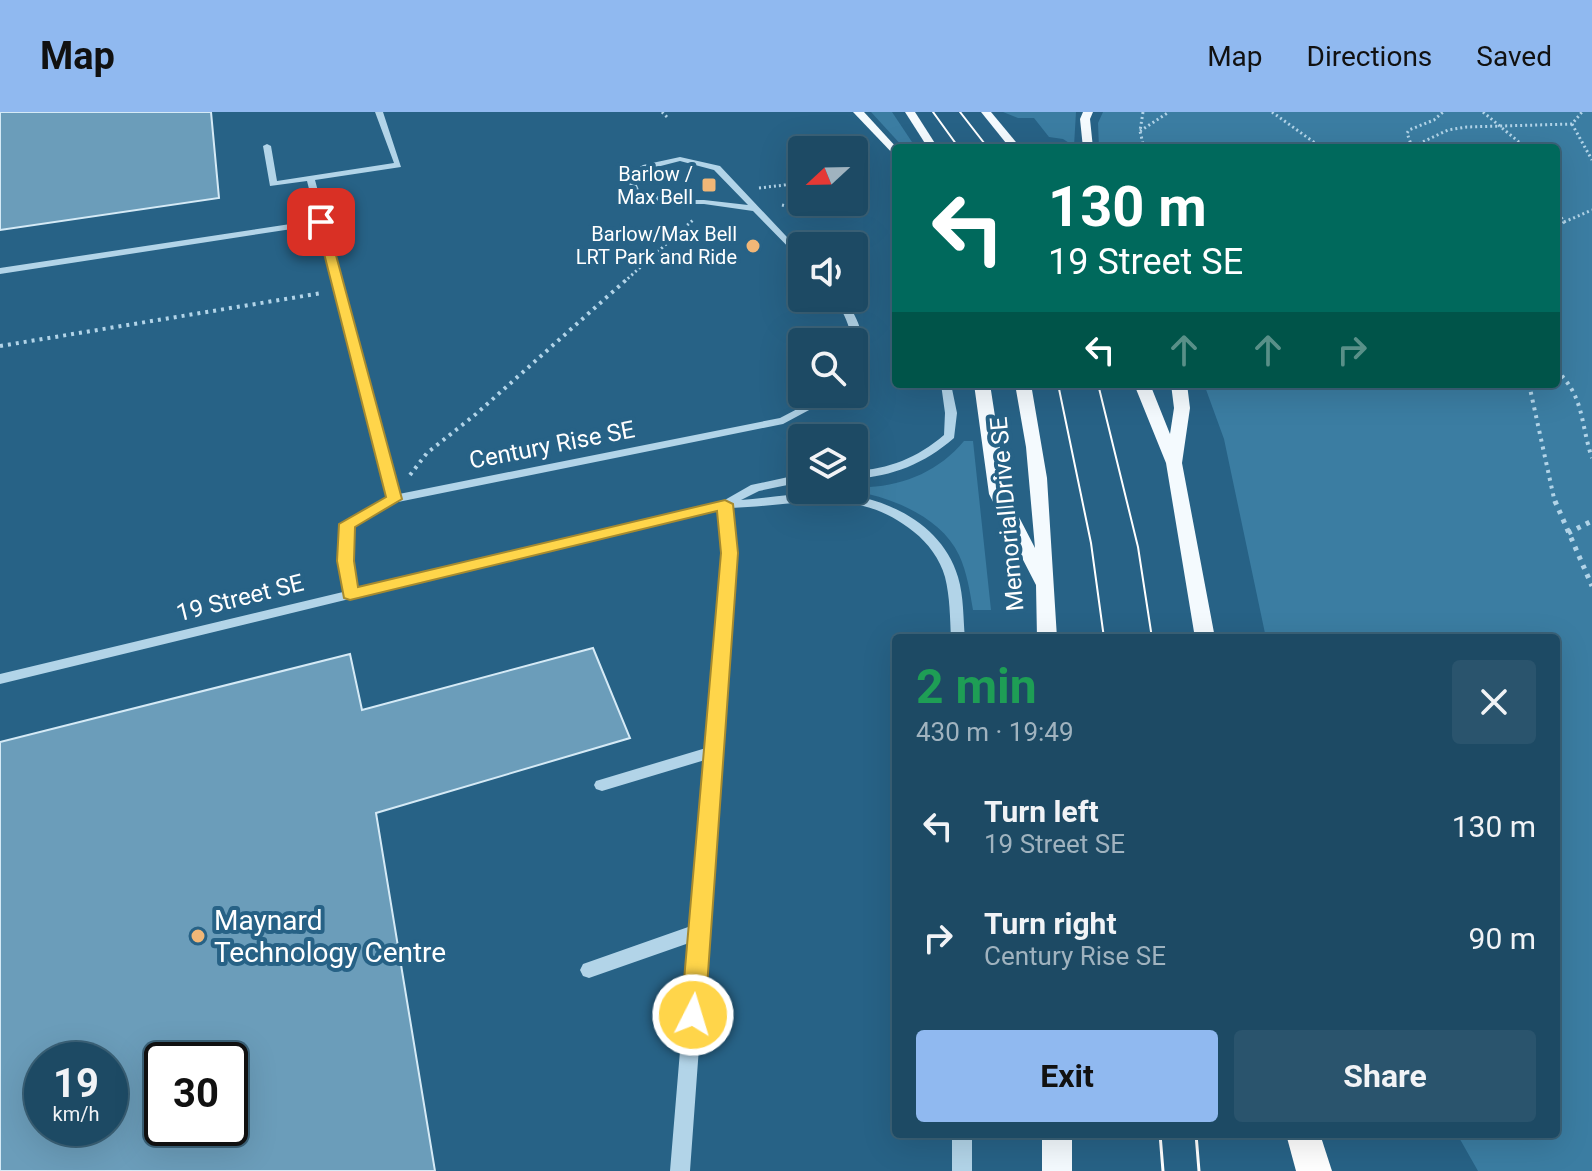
<!DOCTYPE html>
<meta charset="utf-8">
<style>
body{margin:0;font-family:Roboto,sans-serif;background:#2a546d;color:#f1f3f6;height:100vh;display:flex;flex-direction:column;font-size:30px;white-space:nowrap}
*{box-sizing:border-box;margin:0}
p{font-size:26px;color:#a0b3bf}
.icon{flex:none;width:44px;height:44px;fill:none;stroke:currentColor;stroke-width:2;stroke-linecap:round;stroke-linejoin:round}
.map{position:relative;flex:1;overflow:hidden}
.details{position:absolute;left:892px;top:522px;width:668px;height:504px;display:flex;flex-direction:column;background:#1d4a64;border-radius:8px;box-shadow:0 8px 32px #0002,0 0 0 2px #3b6278}
.details>*{flex:none}
.banner{position:absolute;left:892px;top:32px;width:668px;height:244px;border-radius:8px;box-shadow:0 8px 32px #0002,0 0 0 2px #3b6278;background:#00695c;color:#fff;overflow:hidden}
.needle{width:52px;rotate:248deg}
.tools{position:absolute;left:788px;top:24px;display:grid;gap:16px}
.tools a{display:grid;place-items:center;width:80px;height:80px;border-radius:8px;background:#1d4a64;box-shadow:0 8px 32px #0002,0 0 0 2px #3b6278;font-size:40px}
.speed{position:absolute;left:24px;top:930px;display:flex;gap:16px;font-size:40px;font-weight:700;text-align:center}
.speed>*{display:grid;place-content:center;width:104px;height:104px;border-radius:50%;background:#1d4a64;box-shadow:0 8px 32px #0002,0 0 0 2px #3b6278;line-height:1}
.speed small{font-size:20px;font-weight:400}
.speed .limit{border:4px solid #111;border-radius:12px;background:#fff;color:#111}
.pin{position:absolute;display:grid;place-items:center;width:68px;height:68px;color:#fff;margin:-34px;border-radius:16px;box-shadow:0 4px 12px #0006}
.me{position:absolute;width:88px;margin:-44px;rotate:5deg;stroke-linejoin:round;filter:drop-shadow(0 0 6px #0008)}
.turn{display:flex;align-items:center;gap:28px;height:168px;padding:0 24px;font-size:36px}
.turn .icon{width:104px;height:104px;stroke-width:2.5}
.turn b{display:block;font-size:56px;line-height:68px}
.lanes{display:flex;align-items:center;height:76px;padding:0 24px;background:#0003;justify-content:center;gap:40px;direction:ltr}
.lanes .off{opacity:.35}
.round{display:grid;place-items:center;flex:none;width:84px;height:84px;border-radius:8px;background:#2a546d}
.headline{display:flex;align-items:center;justify-content:space-between;height:136px;padding:0 24px}
h1{font-size:48px;font-weight:700;line-height:60px;color:#1e9e55}
.cta{display:flex;gap:16px;margin-top:auto;padding:16px 24px}
.cta a{flex:1;height:92px;border-radius:8px;background:#90b9f0;color:#111;font-size:32px;font-weight:700;line-height:92px;text-align:center}
.cta a+a{background:#2a546d;color:#f1f3f6}
ul{padding:0;list-style:none}
li{display:flex;align-items:center;gap:24px;height:112px;padding:0 24px}
li div{flex:1}
li b{display:block;font-size:30px}
li em{font-style:normal}
header{display:flex;align-items:center;gap:48px;box-sizing:border-box;height:112px;padding:0 40px;background:#90b9f0;color:#111}
header strong{font-size:38px}
nav{display:flex;gap:44px;margin-inline-start:auto;font-size:28px}
.map>svg:first-child{display:block}
</style>
<header>
<strong>Map</strong>
<nav><a>Map</a><a>Directions</a><a>Saved</a></nav>
</header>
<div class="map">
<svg width="1592" height="1059" viewBox="0 0 1592 1059">
<rect width="100%" height="100%" fill="#276286"/>
<g fill="#3b7da2">
<polygon points="871,0 892,0 916,36 904,36"/>
<polygon points="1003,0 1076,0 1074,34 1063,27 1049,25 1034,6 1018,6"/>
<polygon points="1103,0 1592,0 1592,1059 1478,1059 1457,1022 1556,1022 1556,526 1266,526 1224,327 1204,272 1556,272 1556,36 1099,36 1098,11"/>
<path d="M964,329h9l18,169h-18c-3,-18 -6,-38 -14,-55 -16,-34 -57,-53 -91,-61l1,-7c37,-2 71,-17 95,-46z"/>
</g>
<g fill="#6b9dba" stroke="#d5eaf6" stroke-width="2" fill-rule="evenodd">
<polygon points="0,0 211,0 219,86 0,118"/>
<path d="M593,536l37,90 -254,75 59,358h-435v-429l350,-88 12,56zM42,948h68v68h-68zM162,948h68v68h-68z"/>
</g>
<g fill="none" stroke-linecap="round" stroke-linejoin="round">
<g stroke="#b2d4e8" stroke-width="3" stroke-dasharray="2 3" stroke-linecap="butt">
<polyline points="662,0 668,6"/>
<polyline points="1143,0 1140,19 1144,36"/>
<polyline points="1272,0 1322,36"/>
<polyline points="1483,0 1526,36"/>
<polyline points="1572,12 1592,48"/>
<polyline points="1140,19 1169,0"/>
<polyline points="1414,34 1448,18 1467,15 1572,12 1582,0"/>
<polyline points="1412,35 1407,21 1409,18 1434,8 1443,0"/>
<polyline points="854,54 866,49"/>
<polyline points="759,76 802,71"/>
<polyline points="782,93 798,97 811,90"/>
<polyline points="1556,97 1564,110 1556,118"/>
<polyline points="1564,110 1592,98"/>
<polyline points="624,170 693,108"/>
</g>
<g stroke="#b2d4e8" stroke-width="4" stroke-dasharray="3 5" stroke-linecap="butt">
<polyline points="0,234 322,181"/>
<path d="M1556,258c29,27 24,53 36,88"/>
<polyline points="1529,272 1555,391"/>
<polyline points="410,363 427,341 476,302 626,168"/>
</g>
<g stroke="#b2d4e8" stroke-width="5" stroke-dasharray="4 6" stroke-linecap="butt">
<polyline points="1555,389 1592,474"/>
<polyline points="1568,421 1592,409"/>
</g>
<g fill="#b2d4e8" fill-rule="evenodd">
<path d="M375,0h8l18,55 -86,13 84,314 381,-76 46,-24h13l-56,30 -385,78 -45,24 -1,35 4,28 367,-88 28,-16 51,-11v8l-43,9 -18,9c29,-2 58,-8 86,-7 54,1 115,29 131,84 6,20 5,41 7,61h-14c-1,-20 -1,-41 -6,-61 -5,-18 -17,-34 -31,-45 -57,-47 -116,-26 -183,-24l4,45 -45,618h-20l19,-228 -100,35 -6,-2 -3,-6 3,-6 108,-38 14,-166 -103,31 -6,-2 -2,-4 2,-4 110,-33 17,-195 -4,-44 -719,175v-10l343,-82 -3,-31 1,-37 47,-26 -70,-273 -318,49v-6l317,-48 -10,-39 -37,5 -7,-40 4,-2 4,2 6,35 117,-18z"/>
<path d="M680,45l40,9 82,87v8l-49,-50 -49,-7h-33l-39,-10 -5,-19 16,-10zM680,49l34,9 34,35 -44,-5h-33l-32,-10 -5,-12 15,-9z"/>
<path d="M834,186h10c16,22 25,46 14,72l-4,1c0,-29 -3,-49 -20,-73z"/>
<path d="M941,272h10l6,29 -3,25c-30,26 -61,38 -100,41v-8c35,-2 63,-13 90,-36l1,-22z"/>
<rect x="952" y="1022" width="20" height="37"/>
</g>
<g fill="#f4fafe" fill-rule="evenodd">
<polygon points="853,0 864,0 897,36 896,45"/>
<polygon points="905,0 915,0 938,36 928,36"/>
<polygon points="981,0 991,0 1021,36 1010,36"/>
<polygon points="1083,0 1093,0 1090,7 1093,36 1083,36 1080,7"/>
<polygon points="974,272 990,272 1007,382 1035,436 1026,335 1015,272 1031,272 1047,366 1057,526 1037,526 1036,473 989,382"/>
<polygon points="1134,272 1150,272 1170,322 1174,296 1171,272 1187,272 1190,296 1182,351 1215,526 1195,526 1166,351"/>
<rect x="1042" y="1022" width="30" height="37"/>
</g>
<polygon fill="#fff" fill-rule="evenodd" points="1286,1022 1320,1022 1332,1059 1296,1059"/>
<g stroke="#fff" stroke-width="2">
<polyline points="933,0 959,36"/>
<polyline points="960,0 988,36"/>
<polyline points="1058,272 1091,431 1104,526"/>
<polyline points="1098,272 1138,435 1152,526"/>
</g>
<g stroke="#fff" stroke-width="3">
<polyline points="1160,1022 1163,1059"/>
<polyline points="1196,1022 1199,1059"/>
</g>
</g>
<polygon fill="#ffd54a" stroke="#a68a30" stroke-width="2" points="321,106 327,110 402,387 355,415 354,449 358,475 725,388 733,392 738,441 705,903 701,912 693,915 684,912 681,903 721,441 717,399 350,488 344,486 337,449 339,412 386,385 316,110"/>
<g fill="#f1b777" stroke="#276286" stroke-width="3">
<rect x="701" y="65" width="16" height="16" rx="4"/>
<circle cx="753" cy="134" r="8"/>
<circle cx="198" cy="824" r="8"/>
</g>
<g text-anchor="middle" stroke-width="8" stroke-linejoin="round" paint-order="stroke">
<g font-size="20" fill="#fff" stroke="#276286" text-anchor="end">
<text x="693" y="69">Barlow /<tspan x="693" dy="23">Max Bell</tspan></text>
<text x="737" y="129">Barlow/Max Bell<tspan x="737" dy="23">LRT Park and Ride</tspan></text>
</g>
<g font-size="24" fill="#fff" stroke="#276286">
<text transform="translate(552 333) rotate(-11)" y="8">Century Rise SE</text>
<text transform="translate(1007 402) rotate(-95)" y="8">Memorial Drive SE</text>
<text transform="translate(240 486) rotate(-14)" y="8">19 Street SE</text>
</g>
<g font-size="28" fill="#fff" stroke="#276286" text-anchor="start">
<text x="214" y="818">Maynard<tspan x="214" dy="32">Technology Centre</tspan></text>
</g>
</g>
</svg>
<div class="tools">
<a><svg class="needle" viewBox="-14 -14 28 28"><path d="M0-13l5 13h-10z" fill="#e53935"/><path d="M0 13l5-13h-10z" fill="#a0b3bf"/></svg></a>
<a><svg class="icon" aria-label="sound" viewBox="0 0 24 24"><path d="M4 9h4l5-4v14l-5-4H4zM17 9q2 3 0 6"/></svg></a>
<a><svg class="icon" aria-label="search" viewBox="0 0 24 24"><circle cx="10" cy="10" r="6"/><path d="M15 15l6 6"/></svg></a>
<a><svg class="icon" aria-label="layers" viewBox="0 0 24 24"><path d="M12 4l9 5-9 5-9-5zM3 14l9 5 9-5"/></svg></a>
</div>
<div class="speed"><div>19<small>km/h</small></div><div class="limit">30</div></div>
<div class="pin" style="left:321px;top:110px;background:#d93025"><svg class="icon" aria-label="arrive" viewBox="0 0 24 24"><path d="M6 21V4h12l-3 4 3 4H6"/></svg></div>
<svg class="me" style="left:693px;top:903px" viewBox="-20 -20 40 40"><circle r="17" fill="#ffd54a" stroke="#fff" stroke-width="3"/><path d="M0-11L8 9 0 5-8 9z" fill="#fff"/></svg>
<div class="banner">
<div class="turn"><svg class="icon" aria-label="left" viewBox="0 0 24 24"><path d="M17 20v-9H6M10 6l-5 5 5 5"/></svg><div><b>130 m</b>19 Street SE</div></div>
<div class="lanes"><svg class="icon" aria-label="left" viewBox="0 0 24 24"><path d="M17 20v-9H6M10 6l-5 5 5 5"/></svg><svg class="icon off" aria-label="ahead" viewBox="0 0 24 24"><path d="M12 20V5M6 11l6-6 6 6"/></svg><svg class="icon off" aria-label="ahead" viewBox="0 0 24 24"><path d="M12 20V5M6 11l6-6 6 6"/></svg><svg class="icon off" aria-label="right" viewBox="0 0 24 24"><path d="M7 20v-9h11M14 6l5 5-5 5"/></svg></div>
</div>
<section class="details">
<div class="headline"><div><h1>2 min</h1><p>430 m · 19:49</p></div><a class="round"><svg class="icon" aria-label="close" viewBox="0 0 24 24"><path d="M6 6l12 12M18 6L6 18"/></svg></a></div>
<ul>
<li><svg class="icon" aria-label="left" viewBox="0 0 24 24"><path d="M17 20v-9H6M10 6l-5 5 5 5"/></svg><div><b>Turn left</b><p>19 Street SE</p></div><em>130 m</em></li>
<li><svg class="icon" aria-label="right" viewBox="0 0 24 24"><path d="M7 20v-9h11M14 6l5 5-5 5"/></svg><div><b>Turn right</b><p>Century Rise SE</p></div><em>90 m</em></li>
</ul>
<div class="cta"><a>Exit</a><a>Share</a></div>
</section>
</div>
